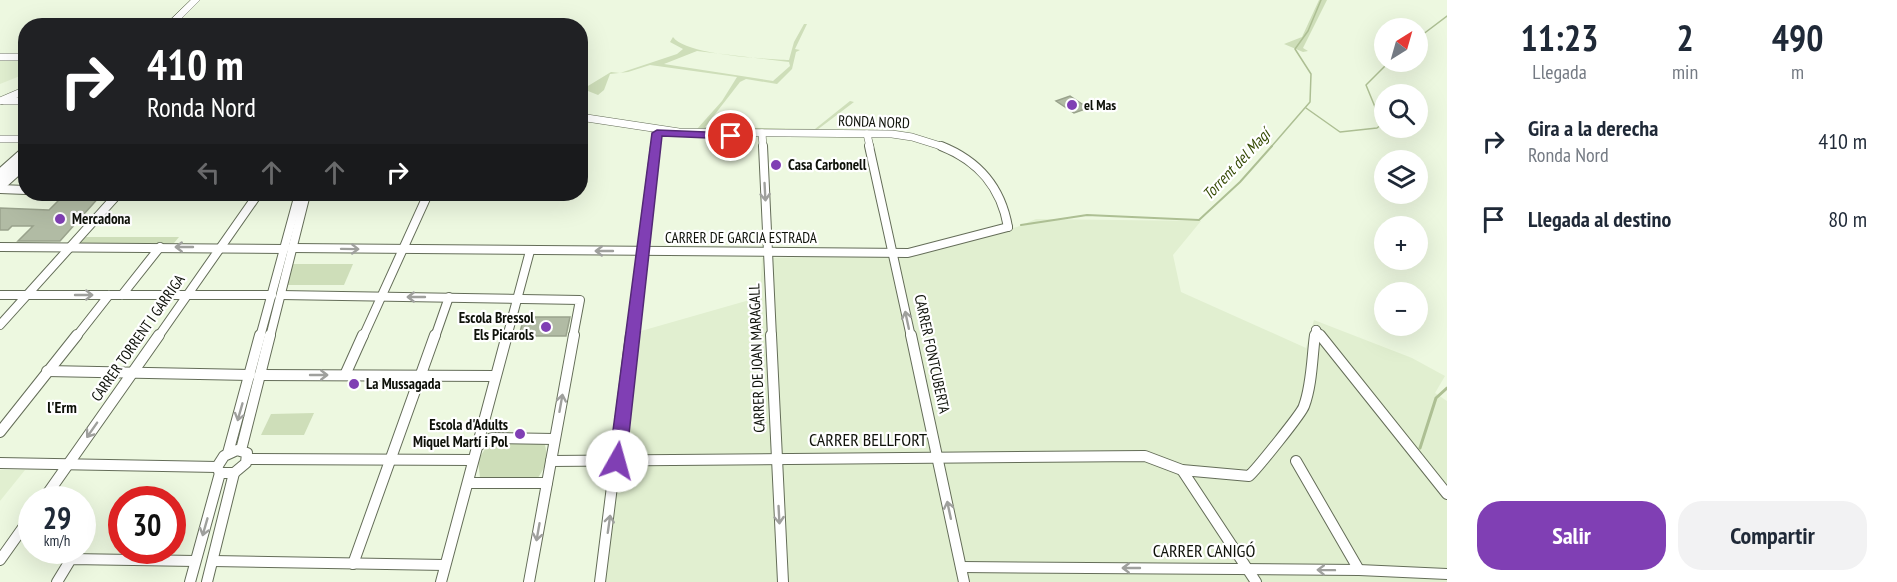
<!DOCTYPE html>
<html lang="es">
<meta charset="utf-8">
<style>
body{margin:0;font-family:"PT Sans Narrow",sans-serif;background:#f2f2f3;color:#1f2937;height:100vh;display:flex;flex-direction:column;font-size:22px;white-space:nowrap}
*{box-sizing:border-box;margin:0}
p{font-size:20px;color:#747a83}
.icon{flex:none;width:33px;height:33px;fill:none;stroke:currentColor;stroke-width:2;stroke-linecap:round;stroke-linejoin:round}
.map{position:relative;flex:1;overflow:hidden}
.panel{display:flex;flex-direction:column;background:#fff;width:450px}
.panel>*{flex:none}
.top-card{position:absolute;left:18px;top:18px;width:570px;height:183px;border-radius:24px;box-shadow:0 6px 24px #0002;background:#202124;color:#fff;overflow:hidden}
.needle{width:39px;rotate:37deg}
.tools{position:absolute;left:1374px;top:18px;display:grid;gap:12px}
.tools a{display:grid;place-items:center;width:54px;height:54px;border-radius:50%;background:#fff;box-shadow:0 6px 24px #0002;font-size:30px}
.speed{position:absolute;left:18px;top:486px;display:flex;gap:12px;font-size:30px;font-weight:700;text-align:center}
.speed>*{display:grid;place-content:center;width:78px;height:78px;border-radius:50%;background:#fff;box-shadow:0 6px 24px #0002;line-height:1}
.speed small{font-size:15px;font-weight:400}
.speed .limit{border:9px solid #d22;background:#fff;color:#111}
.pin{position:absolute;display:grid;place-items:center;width:51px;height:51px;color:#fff;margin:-26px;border:3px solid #fff;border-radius:50%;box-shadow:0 2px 6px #0007}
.me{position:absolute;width:66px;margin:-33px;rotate:7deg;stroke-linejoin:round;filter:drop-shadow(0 0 4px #0008)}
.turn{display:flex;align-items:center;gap:21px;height:126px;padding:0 30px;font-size:27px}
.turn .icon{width:78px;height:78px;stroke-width:2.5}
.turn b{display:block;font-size:42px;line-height:51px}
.lanes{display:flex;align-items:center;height:57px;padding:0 30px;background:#0003;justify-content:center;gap:30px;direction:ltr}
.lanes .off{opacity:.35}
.eta{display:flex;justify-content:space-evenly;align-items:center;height:102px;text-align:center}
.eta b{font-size:36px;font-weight:600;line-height:42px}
.primary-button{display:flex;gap:12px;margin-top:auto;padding:12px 30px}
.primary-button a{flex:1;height:69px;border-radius:24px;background:#803fb4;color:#fff;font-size:24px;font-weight:600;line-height:69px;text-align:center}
.primary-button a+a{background:#f2f2f3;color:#1f2937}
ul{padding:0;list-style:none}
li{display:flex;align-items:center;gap:18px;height:78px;padding:0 30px}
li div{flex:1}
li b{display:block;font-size:22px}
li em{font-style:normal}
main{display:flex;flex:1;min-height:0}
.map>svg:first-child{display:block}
</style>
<main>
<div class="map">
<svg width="1447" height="582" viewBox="0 0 1447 582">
<rect width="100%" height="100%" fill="#edf8e0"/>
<g fill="#e1efd0">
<polygon points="0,61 25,61 25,74 0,84"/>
<polygon points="1036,219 1201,221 1173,255 1181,292 1306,348 1314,320 1412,358 1445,376 1435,393 1447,401 1447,582 602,582 628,363 636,355 641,331 760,297 762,258 886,256 1017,227"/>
<polygon points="0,470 25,470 0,501"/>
</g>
<g fill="#cedeb9" fill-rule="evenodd">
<polygon points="1319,0 1327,0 1303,48 1308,51 1303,52 1284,44 1302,37"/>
<path d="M804,24h3l-12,25 5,1 -4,2 -4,17 -15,15 -31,-5 -6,3 -35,45 110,2 35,-28 4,1 -37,28 -120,-1 25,-28 15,-24 -87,-12 -22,7 -18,2 -6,16 -6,5 -15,-6 28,-17 9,1 57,-19 6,-5 -13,-7 3,-5c12,18 93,22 116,23l5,-18zM697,51l92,11 1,4 -17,15 -109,-17z"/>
<polygon points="86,237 179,237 174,243 80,243"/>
<polygon points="289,264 353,264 344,285 284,285"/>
<polygon points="314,413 304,435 261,435 271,414"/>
<path d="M490,441l54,1c5,15 2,25 -7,37l-57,-1 -2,-18z"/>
</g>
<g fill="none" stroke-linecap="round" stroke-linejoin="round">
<g stroke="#adbf93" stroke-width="1.5">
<polyline points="1418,38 1447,16"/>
<polyline points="1306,108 1340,132 1377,128 1382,124 1366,85 1389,62"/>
<polyline points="1271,147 1310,102 1311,74 1295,49 1308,31 1321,0"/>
</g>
<polyline stroke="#adbf93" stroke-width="2" points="1021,225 1087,215 1199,220 1240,182 1272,146"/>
<polyline stroke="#adbf93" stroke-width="3" points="1420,448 1436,398 1447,388"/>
</g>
<g fill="#b1bba4" stroke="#99a28c" stroke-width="1.5">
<polygon points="1070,96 1088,108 1074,113 1056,101"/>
<polygon points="64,195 101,195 60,241 18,241 33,226 12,226 8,230 0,230 0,208 49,210"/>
<polygon points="524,317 570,317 566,336 519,336"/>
</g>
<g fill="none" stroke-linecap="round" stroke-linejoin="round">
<defs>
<g id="street-far2">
<polyline points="0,57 26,57"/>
<polyline points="0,101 26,90"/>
<polyline points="4,101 26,101"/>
<polyline points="580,117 679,132 892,134 912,137 944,147"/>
<polyline points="762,133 763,147"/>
<polyline points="867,134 870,147"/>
<polyline points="0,139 26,139"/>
<polyline points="655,147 657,130"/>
</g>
<g id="street-far1">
<polyline points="763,146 772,337"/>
<polyline points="869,146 911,337"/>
<path d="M941,146c38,15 60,41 67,81"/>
<polyline points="0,173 26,150"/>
<polyline points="0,187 20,169"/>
<polyline points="0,189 26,190"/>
<polyline points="0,247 284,249"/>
<polyline points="292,248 908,253 1008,227"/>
<polyline points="0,295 272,295"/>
<polyline points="122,295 160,247"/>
<polyline points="281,295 580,300 573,337"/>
<polyline points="0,325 118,194"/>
<polyline points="1316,330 1321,337"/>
<polyline points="76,337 109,295"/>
<polyline points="158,337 258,194"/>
<polyline points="260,337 299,194"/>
<polyline points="270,337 306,194"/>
<polyline points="363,337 428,194"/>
<polyline points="435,337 449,297"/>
<polyline points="507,337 530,251"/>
<polyline points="631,337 655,146"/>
<polyline points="1315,337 1316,330"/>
</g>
<g id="street">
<polyline points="771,335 783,582"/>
<polyline points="911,335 964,582"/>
<polyline points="1320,335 1447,494"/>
<polyline points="47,371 250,375"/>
<polyline points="260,375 495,376"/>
<polyline points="345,375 363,335"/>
<polyline points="0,432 77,335"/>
<polyline points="477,446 492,438 554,439"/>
<polygon points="237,450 247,453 246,463 234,473 220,473 217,467 224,456"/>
<polyline points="241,450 270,335"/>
<polyline points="228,453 260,335"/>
<polyline points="248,459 473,460"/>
<path d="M551,461l594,-5 37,14 67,6c7,-6 53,-63 55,-70 8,-21 8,-49 11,-71"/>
<polyline points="1296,461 1359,570"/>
<polyline points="0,463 217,467"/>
<polyline points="1182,470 1256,582"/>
<polyline points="468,483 547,483"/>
<polyline points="43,500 159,335"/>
<polyline points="0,560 32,515"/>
<polyline points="213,561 445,565"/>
<polyline points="353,564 435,335"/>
<polyline points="961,567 1359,570 1447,574"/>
<polyline points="57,582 71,559 195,561"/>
<polyline points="190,582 220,473"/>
<polyline points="207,582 234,473"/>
<polyline points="441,582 507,335"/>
<polyline points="529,582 574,335"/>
<polyline points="600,582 631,335"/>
</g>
<g id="secondary">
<polygon points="191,0 200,0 174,26 164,26"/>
<polygon points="26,154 26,164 4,183 0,185 0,175"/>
</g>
</defs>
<use href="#street-far2" stroke="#646d58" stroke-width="8"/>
<use href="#street-far1" stroke="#646d58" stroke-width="10"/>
<use href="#street" stroke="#646d58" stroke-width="12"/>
<use href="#secondary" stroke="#646d58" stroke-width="1"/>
<use href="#street-far2" stroke="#fff" stroke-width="7"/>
<use href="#street-far1" stroke="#fff" stroke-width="8"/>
<use href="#street" stroke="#fff" stroke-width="10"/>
<use href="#secondary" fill="#fff" fill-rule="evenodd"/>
</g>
<defs><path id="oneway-shaft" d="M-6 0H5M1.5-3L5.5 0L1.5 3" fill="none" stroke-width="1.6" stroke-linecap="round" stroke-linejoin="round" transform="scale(1.5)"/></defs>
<g stroke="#9fa09d">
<use href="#oneway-shaft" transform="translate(765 192) rotate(87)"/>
<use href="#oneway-shaft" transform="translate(184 247) rotate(180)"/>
<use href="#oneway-shaft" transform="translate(350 249) rotate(1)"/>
<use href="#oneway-shaft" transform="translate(604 251) rotate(-180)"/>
<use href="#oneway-shaft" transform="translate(84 295)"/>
<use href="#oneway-shaft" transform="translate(416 297) rotate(-180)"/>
<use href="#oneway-shaft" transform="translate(907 320) rotate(-102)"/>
<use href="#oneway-shaft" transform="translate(319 375)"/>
<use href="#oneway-shaft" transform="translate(561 403) rotate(-80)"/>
<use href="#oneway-shaft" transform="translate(240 412) rotate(106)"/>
<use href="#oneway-shaft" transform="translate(92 430) rotate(125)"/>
<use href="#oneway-shaft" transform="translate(949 510) rotate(-102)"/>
<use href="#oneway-shaft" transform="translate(779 515) rotate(87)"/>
<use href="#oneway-shaft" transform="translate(609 524) rotate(-82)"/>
<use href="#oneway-shaft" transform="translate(205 527) rotate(106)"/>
<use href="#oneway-shaft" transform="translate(538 532) rotate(100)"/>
<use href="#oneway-shaft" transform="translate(1131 568) rotate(-180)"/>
<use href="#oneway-shaft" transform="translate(1326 570) rotate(-179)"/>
</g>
<polygon fill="#803fb4" stroke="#532975" stroke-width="1.5" points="657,130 731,133 737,136 731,139 662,136 626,461 623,466 612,466 609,461 652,133"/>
<g fill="#803fb4" stroke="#fff" stroke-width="2">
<circle cx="1072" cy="105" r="6"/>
<circle cx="776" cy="165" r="6"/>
<circle cx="60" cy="219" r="6"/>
<circle cx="546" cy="327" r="6"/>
<circle cx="354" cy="384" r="6"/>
<circle cx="520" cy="434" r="6"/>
</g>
<g text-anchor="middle" stroke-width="4.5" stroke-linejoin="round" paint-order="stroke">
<g font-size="14" font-weight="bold" fill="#0e1109" stroke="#fff" text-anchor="start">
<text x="1084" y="110">el Mas</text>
</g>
<g font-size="15" fill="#0e1109" stroke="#fff">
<text transform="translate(874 122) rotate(2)" y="5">RONDA NORD</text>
<text x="741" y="243">CARRER DE GARCIA ESTRADA</text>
<text transform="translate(138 338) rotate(-55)" y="5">CARRER TORRENT I GARRIGA</text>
<text transform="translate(932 354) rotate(78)" y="5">CARRER FONTCUBERTA</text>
<text transform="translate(757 358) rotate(-92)" y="5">CARRER DE JOAN MARAGALL</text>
</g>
<g font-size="15" font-weight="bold" fill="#0e1109" stroke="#fff" text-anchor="start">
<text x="788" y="170">Casa Carbonell</text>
<text x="72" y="224">Mercadona</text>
<text x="534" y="323" text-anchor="end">Escola Bressol<tspan x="534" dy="17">Els Picarols</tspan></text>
<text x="366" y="389">La Mussagada</text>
<text x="508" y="430" text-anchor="end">Escola d'Adults<tspan x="508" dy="17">Miquel Martí i Pol</tspan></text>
</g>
<g font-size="16" font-style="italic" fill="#364b05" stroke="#fff">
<text transform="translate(1236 164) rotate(-47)" y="6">Torrent del Magí</text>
</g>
<g font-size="16" font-weight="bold" fill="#0e1109" stroke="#fff">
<text x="62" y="413">l'Erm</text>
</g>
<g font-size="18" fill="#0e1109" stroke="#fff">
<text x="868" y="446">CARRER BELLFORT</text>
<text x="1204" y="557">CARRER CANIGÓ</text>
</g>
</g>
</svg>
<div class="tools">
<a><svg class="needle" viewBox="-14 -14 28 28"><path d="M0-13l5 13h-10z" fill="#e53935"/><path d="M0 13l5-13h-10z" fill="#747a83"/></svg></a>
<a><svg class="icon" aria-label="search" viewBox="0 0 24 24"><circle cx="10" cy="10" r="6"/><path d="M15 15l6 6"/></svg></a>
<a><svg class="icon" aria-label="layers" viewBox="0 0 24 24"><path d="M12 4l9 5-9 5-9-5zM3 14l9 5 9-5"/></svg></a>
<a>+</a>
<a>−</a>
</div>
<div class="speed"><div>29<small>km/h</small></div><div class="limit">30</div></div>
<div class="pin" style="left:731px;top:136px;background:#d93025"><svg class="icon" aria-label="arrive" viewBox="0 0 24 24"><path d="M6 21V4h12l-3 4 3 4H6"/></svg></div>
<svg class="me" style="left:617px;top:461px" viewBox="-20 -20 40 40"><circle r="19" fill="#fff"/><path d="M0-13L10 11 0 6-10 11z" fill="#803fb4"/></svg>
<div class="top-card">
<div class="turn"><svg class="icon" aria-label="right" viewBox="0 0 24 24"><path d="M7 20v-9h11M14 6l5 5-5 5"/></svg><div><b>410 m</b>Ronda Nord</div></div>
<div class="lanes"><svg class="icon off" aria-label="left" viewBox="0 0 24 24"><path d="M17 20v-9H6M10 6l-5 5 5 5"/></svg><svg class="icon off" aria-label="ahead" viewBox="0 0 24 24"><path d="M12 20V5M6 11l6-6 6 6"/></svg><svg class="icon off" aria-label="ahead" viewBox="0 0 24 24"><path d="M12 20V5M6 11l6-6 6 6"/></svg><svg class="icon" aria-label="right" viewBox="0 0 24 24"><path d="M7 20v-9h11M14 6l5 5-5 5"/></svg></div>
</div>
</div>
<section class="panel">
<div class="eta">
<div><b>11:23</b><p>Llegada</p></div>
<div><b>2</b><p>min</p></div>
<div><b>490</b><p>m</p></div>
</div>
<ul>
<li><svg class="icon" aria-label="right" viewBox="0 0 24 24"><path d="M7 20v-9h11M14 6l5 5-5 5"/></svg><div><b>Gira a la derecha</b><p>Ronda Nord</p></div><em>410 m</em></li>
<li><svg class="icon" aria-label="arrive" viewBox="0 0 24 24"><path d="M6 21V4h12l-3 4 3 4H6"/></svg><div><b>Llegada al destino</b></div><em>80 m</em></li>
</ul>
<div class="primary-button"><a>Salir</a><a>Compartir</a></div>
</section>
</main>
